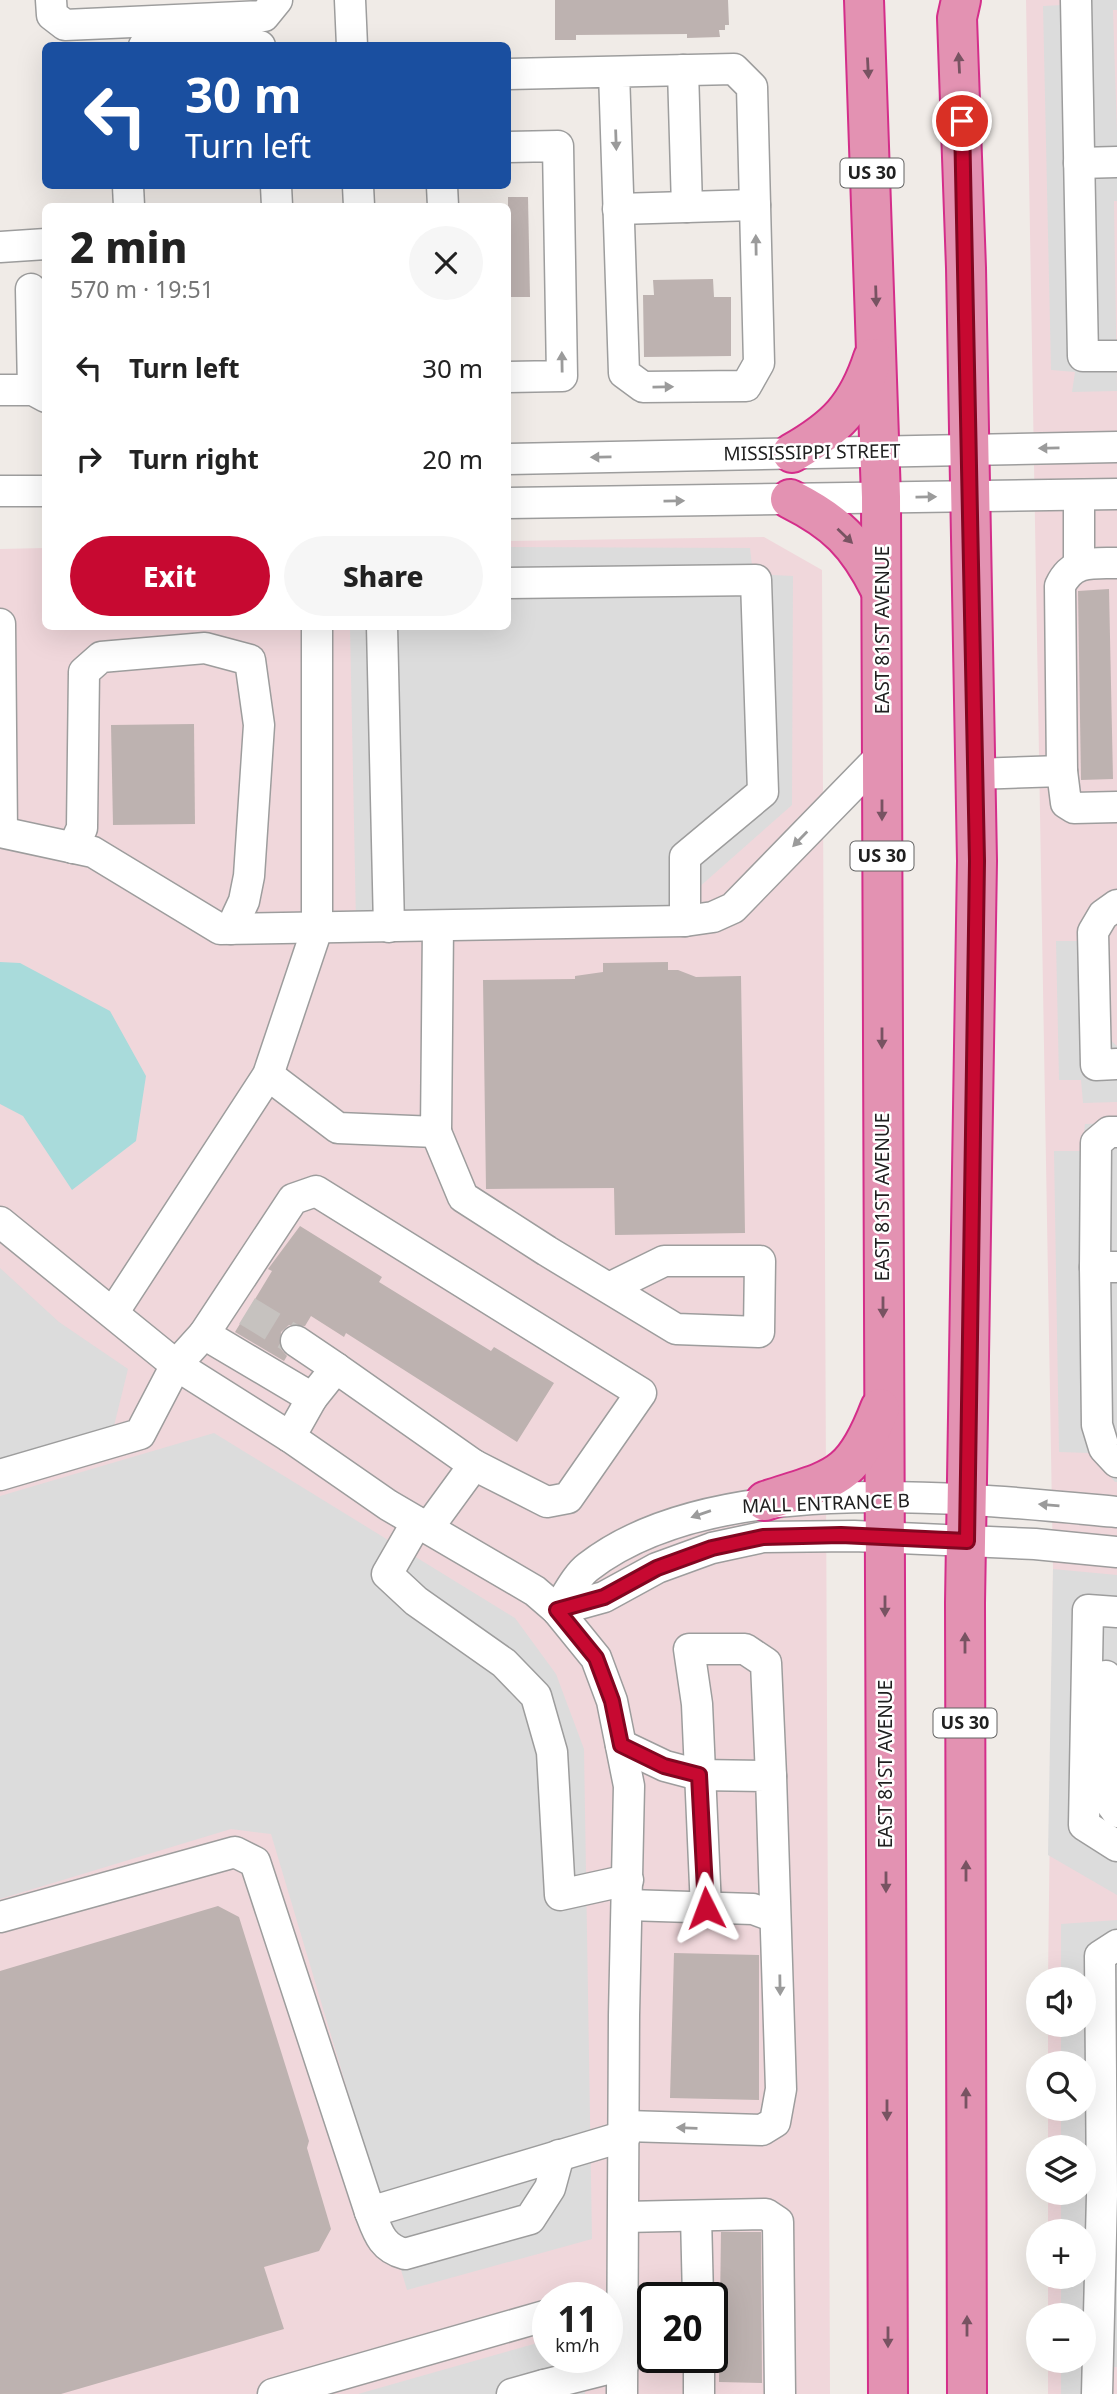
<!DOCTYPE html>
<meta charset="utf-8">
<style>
body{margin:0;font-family:"Noto Sans",sans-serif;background:#f6f6f6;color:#222;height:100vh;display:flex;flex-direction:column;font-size:26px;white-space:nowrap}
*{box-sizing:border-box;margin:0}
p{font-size:23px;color:#767676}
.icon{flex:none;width:38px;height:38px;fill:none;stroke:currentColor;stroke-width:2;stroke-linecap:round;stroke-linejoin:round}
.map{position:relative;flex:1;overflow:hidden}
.side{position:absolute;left:42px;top:203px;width:469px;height:427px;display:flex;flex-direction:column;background:#fff;border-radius:10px;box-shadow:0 7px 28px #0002}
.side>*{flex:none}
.guide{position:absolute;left:42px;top:42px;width:469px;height:147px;border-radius:10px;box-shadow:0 7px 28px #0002;background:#1a4fa0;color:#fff;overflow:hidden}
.fabs{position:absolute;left:1026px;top:1967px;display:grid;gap:14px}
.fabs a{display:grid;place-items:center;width:70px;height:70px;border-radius:50%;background:#fff;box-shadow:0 7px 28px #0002;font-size:35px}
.speed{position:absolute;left:532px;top:2282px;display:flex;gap:14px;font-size:35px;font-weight:700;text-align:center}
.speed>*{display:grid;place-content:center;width:91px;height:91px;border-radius:50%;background:#fff;box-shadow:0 7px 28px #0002;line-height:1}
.speed small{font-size:18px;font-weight:400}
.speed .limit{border:4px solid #111;border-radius:10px;background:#fff;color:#111}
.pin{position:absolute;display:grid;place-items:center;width:60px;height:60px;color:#fff;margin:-30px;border:4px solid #fff;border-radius:50%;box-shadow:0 2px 7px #0007}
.me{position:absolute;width:77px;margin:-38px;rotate:357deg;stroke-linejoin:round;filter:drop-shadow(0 0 5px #0008)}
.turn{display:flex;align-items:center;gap:24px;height:147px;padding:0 28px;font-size:32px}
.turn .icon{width:91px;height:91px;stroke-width:2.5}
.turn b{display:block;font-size:49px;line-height:60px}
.round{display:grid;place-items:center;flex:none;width:74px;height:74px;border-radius:37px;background:#f6f6f6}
.headline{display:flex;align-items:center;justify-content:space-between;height:119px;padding:0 28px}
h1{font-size:42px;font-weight:800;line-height:52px}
.cta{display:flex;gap:14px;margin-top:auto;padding:14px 28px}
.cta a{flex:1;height:80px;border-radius:42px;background:#c70931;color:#fff;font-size:28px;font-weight:800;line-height:80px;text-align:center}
.cta a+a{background:#f6f6f6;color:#222}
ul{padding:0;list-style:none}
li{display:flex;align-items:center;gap:21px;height:91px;padding:0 28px}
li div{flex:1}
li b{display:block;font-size:26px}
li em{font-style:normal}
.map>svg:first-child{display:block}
</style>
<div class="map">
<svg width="1117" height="2394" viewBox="0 0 1117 2394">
<rect width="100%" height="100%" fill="#f0ebe7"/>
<g fill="#f0d7db" fill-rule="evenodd">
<polygon points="1026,0 1117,0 1117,2394 1048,2394 1048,2361 1083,2361 1083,2315 1048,2315 1048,2277 1083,2277 1083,2231 1048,2231 1048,2193 1083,2193 1083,2147 1048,2147 1048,2109 1083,2109 1083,2063 1048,2063 1048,2025 1083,2025 1083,1979 1048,1979 1053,1569"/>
<path d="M764,537l58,33 8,1824h-830v-1845l45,-1 1,78h462v-85zM548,2298h59v59h-59zM653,2298h59v59h-59z"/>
</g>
<g fill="#dcdcdc">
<polygon points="1066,0 1117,0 1117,10 1113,10 1117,133 1117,201 1114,201 1117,391 1072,392 1075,372 1051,370 1043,6 1062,5"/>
<polygon points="508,547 750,548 753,574 793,576 792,805 671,912 356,921 350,627 508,626"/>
<polygon points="1056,941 1105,941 1108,1038 1117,1046 1117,1102 1083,1103 1081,1080 1059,1080"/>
<polygon points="1117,1123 1117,1482 1115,1482 1089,1453 1059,1452 1054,1151 1082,1151 1085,1124"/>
<polygon points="0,1268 59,1322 128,1369 114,1426 0,1461"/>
<polygon points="214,1433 515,1618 556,1674 584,1749 592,2239 407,2290 271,1834 231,1829 0,1899 0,1496"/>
<polygon points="1053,1569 1117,1575 1117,1895 1048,1855"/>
<polygon points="1117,1920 1117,2367 1100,2367 1100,2394 1061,2394 1061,2361 1083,2361 1083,2315 1061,2315 1061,2277 1083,2277 1083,2231 1061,2231 1061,2193 1083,2193 1083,2147 1061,2147 1061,2109 1083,2109 1083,2063 1061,2063 1061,2025 1083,2025 1083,1979 1061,1979 1061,1924"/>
<polygon points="548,2340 548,2357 584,2357 585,2394 358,2394"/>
</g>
<polygon fill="#a9dbdb" points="0,962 20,963 110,1011 146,1076 136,1141 72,1190 23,1116 0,1104"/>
<g fill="#bdb2b0">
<polygon points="555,0 728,0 729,25 725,25 725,30 719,30 720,37 687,38 687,34 576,35 576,40 555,40"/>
<polygon points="508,197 528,197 530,297 508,297"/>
<polygon points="713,279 714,297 731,297 731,356 644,357 643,295 654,295 653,280"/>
<polygon points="1109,589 1113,779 1081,780 1078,591"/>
<polygon points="194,724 195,824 113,825 111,725"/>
<polygon points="668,962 668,970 678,970 696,977 741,976 745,1233 615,1235 614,1188 486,1189 483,980 575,979 575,976 603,972 603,963"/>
<polygon points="300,1226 382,1277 379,1282 491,1351 494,1347 554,1383 517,1442 346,1333 344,1337 311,1316 305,1326 289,1325 281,1332 280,1348 287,1356 284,1361 235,1332 272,1271 268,1269"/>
<polygon points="218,1906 239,1917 309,2141 307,2148 331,2229 319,2251 264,2267 284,2329 61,2394 0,2394 0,1971"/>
<polygon points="674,1953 759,1955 759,2100 670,2098"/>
<polygon points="721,2232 761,2232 762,2383 719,2382"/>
</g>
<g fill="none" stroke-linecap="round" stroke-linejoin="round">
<polyline stroke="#c6c2bf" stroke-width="30" stroke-dasharray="30 15" stroke-linecap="butt" points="247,1311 296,1341"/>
<defs>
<g id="minor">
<polyline points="51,0 52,15 65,25 264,16 277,0"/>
<polyline points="350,0 352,46"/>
<polyline points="1076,0 1083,356 1117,356"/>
<polyline points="144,46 236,40 260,46"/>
<polyline points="683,70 687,207"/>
<polyline points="508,74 734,69 752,87 759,363 746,386 643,387 624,373 614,72"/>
<polyline points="508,147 558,146 562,376 508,377"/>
<polyline points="1079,163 1117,162"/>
<polyline points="128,186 129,206"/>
<polyline points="276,186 277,206"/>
<polyline points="358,186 359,206"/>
<polyline points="442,186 443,206"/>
<polyline points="618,209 755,205"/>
<polyline points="0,247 46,244"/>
<polyline points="31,289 33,390"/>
<polyline points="0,390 33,390 46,397"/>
<polyline points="508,459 1117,447"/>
<polyline points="0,491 46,491"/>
<polyline points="508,503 1117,494"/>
<polyline points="1079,564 1079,495"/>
<polyline points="508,583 756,580 763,792 685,857 685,921"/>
<polyline points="0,624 2,832"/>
<polyline points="382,626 389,927"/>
<path d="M1062,771l-2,-185c12,-26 32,-23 57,-23"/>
<polyline points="975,774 1062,771 1066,803 1074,808 1117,807"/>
<polyline points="0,832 93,852 220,929 685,921 713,917 733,908 882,755"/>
<polyline points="73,848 82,828 84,672 101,657 205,648 250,660 259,725 249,876 244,901 231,929"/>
<polyline points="1117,905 1103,915 1093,932 1096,1065 1117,1064"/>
<polyline points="268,1075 338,1128 436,1132 438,926"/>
<polyline points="436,1132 463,1197 547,1251 676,1329 759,1332 760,1261 664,1261 609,1288"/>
<polyline points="1117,1132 1109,1132 1096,1143 1095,1267 1117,1267"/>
<polyline points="0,1222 176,1365 290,1437 388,1505 535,1591 557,1610 596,1658 612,1701 629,1786 624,2015 622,2394"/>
<polyline points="1095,1267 1097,1425 1104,1448 1117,1462"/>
<polyline points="113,1313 268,1075 317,929 317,626"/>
<polyline points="204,1334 293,1199 316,1191 641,1393 568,1498 547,1502 474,1465"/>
<polyline points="296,1341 336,1368"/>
<polyline points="290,1437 312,1398 336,1368 474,1465 428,1528"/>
<polyline points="0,1475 140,1434 176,1365 204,1334 312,1398"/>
<polyline points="417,1522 387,1574 416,1601 504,1663 536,1696 552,1752 560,1895 628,1880"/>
<path d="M557,1610c9,-13 19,-34 31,-43 126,-98 378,-69 529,-55"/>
<polyline points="557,1610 604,1597 657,1568 712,1548 763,1537 854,1536 1035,1544 1117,1552"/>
<polyline points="1117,1612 1088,1610 1084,1825 1117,1846"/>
<polyline points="1106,1676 1107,1724 1117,1742"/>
<polyline points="621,1745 665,1766 699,1775 771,1776 781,2089 775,2122 762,2130 626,2126"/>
<polyline points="1104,1756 1104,1794 1117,1812"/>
<polyline points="628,1905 753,1909 775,1917"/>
<polyline points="706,1908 697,1704 689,1649 745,1649 766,1663 771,1776"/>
<polyline points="0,1917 235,1852 255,1862 370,2212 625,2136"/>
<path d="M370,2212c8,21 12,36 35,42l125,-35 20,-31 9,-33"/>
<polyline points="696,2216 698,2298"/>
<polyline points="624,2217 766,2214 778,2222 780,2394"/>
<polyline points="699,2357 699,2394"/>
<polyline points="273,2394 548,2315"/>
<polyline points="512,2394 544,2385"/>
<polyline points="544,2394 544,2385 623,2365"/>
<polyline points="1097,2394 1102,2195 1100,1956 1117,1945"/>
</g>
<g id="highway">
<polyline points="864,0 881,497 888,2394"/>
<polyline points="961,0 957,18 966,268 977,861 965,1603 967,2394"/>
<path d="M792,453c44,-25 65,-46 81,-95"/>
<path d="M790,499c46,23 67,44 90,90"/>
<path d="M765,1501c69,-23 87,-20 115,-93"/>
</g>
</defs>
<use href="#minor" stroke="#9d9d9d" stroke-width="33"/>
<use href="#highway" stroke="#d42e8a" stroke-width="42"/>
<use href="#minor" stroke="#fff" stroke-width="30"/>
<use href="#highway" stroke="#e392b2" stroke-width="38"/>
</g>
<defs><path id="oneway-solid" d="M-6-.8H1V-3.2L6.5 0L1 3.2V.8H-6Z" transform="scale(1.75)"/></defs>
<g fill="#785362">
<use href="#oneway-solid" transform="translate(959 63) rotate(-93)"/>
<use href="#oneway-solid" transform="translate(868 68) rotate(87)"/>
<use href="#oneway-solid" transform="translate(876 296) rotate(88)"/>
<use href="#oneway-solid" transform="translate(845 536) rotate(44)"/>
<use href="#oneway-solid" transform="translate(882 810) rotate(90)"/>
<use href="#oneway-solid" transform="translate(882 1038) rotate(90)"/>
<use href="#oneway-solid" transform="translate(883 1307) rotate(90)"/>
<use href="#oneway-solid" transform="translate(885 1606) rotate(90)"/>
<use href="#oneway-solid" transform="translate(965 1643) rotate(-90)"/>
<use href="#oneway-solid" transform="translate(966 1871) rotate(-90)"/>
<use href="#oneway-solid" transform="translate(886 1882) rotate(90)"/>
<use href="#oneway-solid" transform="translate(966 2098) rotate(-90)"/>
<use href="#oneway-solid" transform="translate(887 2110) rotate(90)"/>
<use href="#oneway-solid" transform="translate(967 2326) rotate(-90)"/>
<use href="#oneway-solid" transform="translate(888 2337) rotate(90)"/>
</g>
<g fill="#9b9b9b">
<use href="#oneway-solid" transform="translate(616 140) rotate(88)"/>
<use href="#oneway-solid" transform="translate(756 245) rotate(-91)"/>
<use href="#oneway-solid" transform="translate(562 362) rotate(-91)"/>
<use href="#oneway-solid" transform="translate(663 387) rotate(-1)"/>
<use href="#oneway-solid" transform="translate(1049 448) rotate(179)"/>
<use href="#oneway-solid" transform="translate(601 457) rotate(179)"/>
<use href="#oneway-solid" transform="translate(926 497) rotate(-1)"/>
<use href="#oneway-solid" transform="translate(674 501) rotate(-1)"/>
<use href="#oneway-solid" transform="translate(800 839) rotate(134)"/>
<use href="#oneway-solid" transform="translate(1049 1505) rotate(-175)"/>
<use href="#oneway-solid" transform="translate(701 1514) rotate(161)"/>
<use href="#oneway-solid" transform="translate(780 1985) rotate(89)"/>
<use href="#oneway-solid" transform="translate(687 2128) rotate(-178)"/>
</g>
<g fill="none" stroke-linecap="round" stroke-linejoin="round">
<defs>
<polyline id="route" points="706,1908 699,1775 664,1766 621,1745 612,1701 596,1658 557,1610 604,1597 657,1568 712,1548 763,1537 841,1535 967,1541 977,861 962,121"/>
</defs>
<use href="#route" stroke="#810620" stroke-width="18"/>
<use href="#route" stroke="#c70931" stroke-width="12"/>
</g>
<g text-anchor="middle" stroke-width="5" stroke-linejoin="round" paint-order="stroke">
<g fill="#fff" stroke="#636363" stroke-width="2">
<rect x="840.5" y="158.5" width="63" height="29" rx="5"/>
<rect x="850.5" y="841.5" width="63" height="29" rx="5"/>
<rect x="933.5" y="1708.5" width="63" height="29" rx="5"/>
</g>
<g font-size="18" font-weight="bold" fill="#202020">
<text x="872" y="179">US 30</text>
<text x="882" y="862">US 30</text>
<text x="965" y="1729">US 30</text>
</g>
<g font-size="19" fill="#202020" stroke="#fff">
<text transform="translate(812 452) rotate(-1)" y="7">MISSISSIPPI STREET</text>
<text transform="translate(882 630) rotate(-90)" y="7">EAST 81ST AVENUE</text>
<text transform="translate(882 1197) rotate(-90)" y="7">EAST 81ST AVENUE</text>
<text transform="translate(826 1503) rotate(-2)" y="7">MALL ENTRANCE B</text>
<text transform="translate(885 1764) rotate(-90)" y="7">EAST 81ST AVENUE</text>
</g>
</g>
</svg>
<div class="fabs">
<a><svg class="icon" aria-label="sound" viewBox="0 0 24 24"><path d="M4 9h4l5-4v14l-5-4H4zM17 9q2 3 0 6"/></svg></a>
<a><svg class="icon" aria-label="search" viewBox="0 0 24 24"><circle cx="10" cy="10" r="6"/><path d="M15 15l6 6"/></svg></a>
<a><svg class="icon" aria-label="layers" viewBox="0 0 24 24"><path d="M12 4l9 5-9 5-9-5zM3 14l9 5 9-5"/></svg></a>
<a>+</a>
<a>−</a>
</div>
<div class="speed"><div>11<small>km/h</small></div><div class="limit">20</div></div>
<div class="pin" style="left:962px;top:121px;background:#d93025"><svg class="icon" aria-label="arrive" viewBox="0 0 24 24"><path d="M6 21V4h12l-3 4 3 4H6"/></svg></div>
<svg class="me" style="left:706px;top:1908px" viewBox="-20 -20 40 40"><path d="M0-17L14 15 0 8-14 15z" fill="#c70931" stroke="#fff" stroke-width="4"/></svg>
<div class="guide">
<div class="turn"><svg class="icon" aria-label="left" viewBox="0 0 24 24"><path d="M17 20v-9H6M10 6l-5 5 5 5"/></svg><div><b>30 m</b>Turn left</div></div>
</div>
<section class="side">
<div class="headline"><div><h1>2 min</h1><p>570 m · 19:51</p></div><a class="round"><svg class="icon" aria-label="close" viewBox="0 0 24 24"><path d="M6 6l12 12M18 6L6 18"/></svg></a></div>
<ul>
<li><svg class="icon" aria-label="left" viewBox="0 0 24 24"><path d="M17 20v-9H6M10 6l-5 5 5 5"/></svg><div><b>Turn left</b></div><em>30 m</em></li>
<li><svg class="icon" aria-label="right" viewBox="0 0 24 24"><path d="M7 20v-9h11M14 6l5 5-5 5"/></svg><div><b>Turn right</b></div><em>20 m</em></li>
</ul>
<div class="cta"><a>Exit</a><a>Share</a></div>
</section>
</div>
